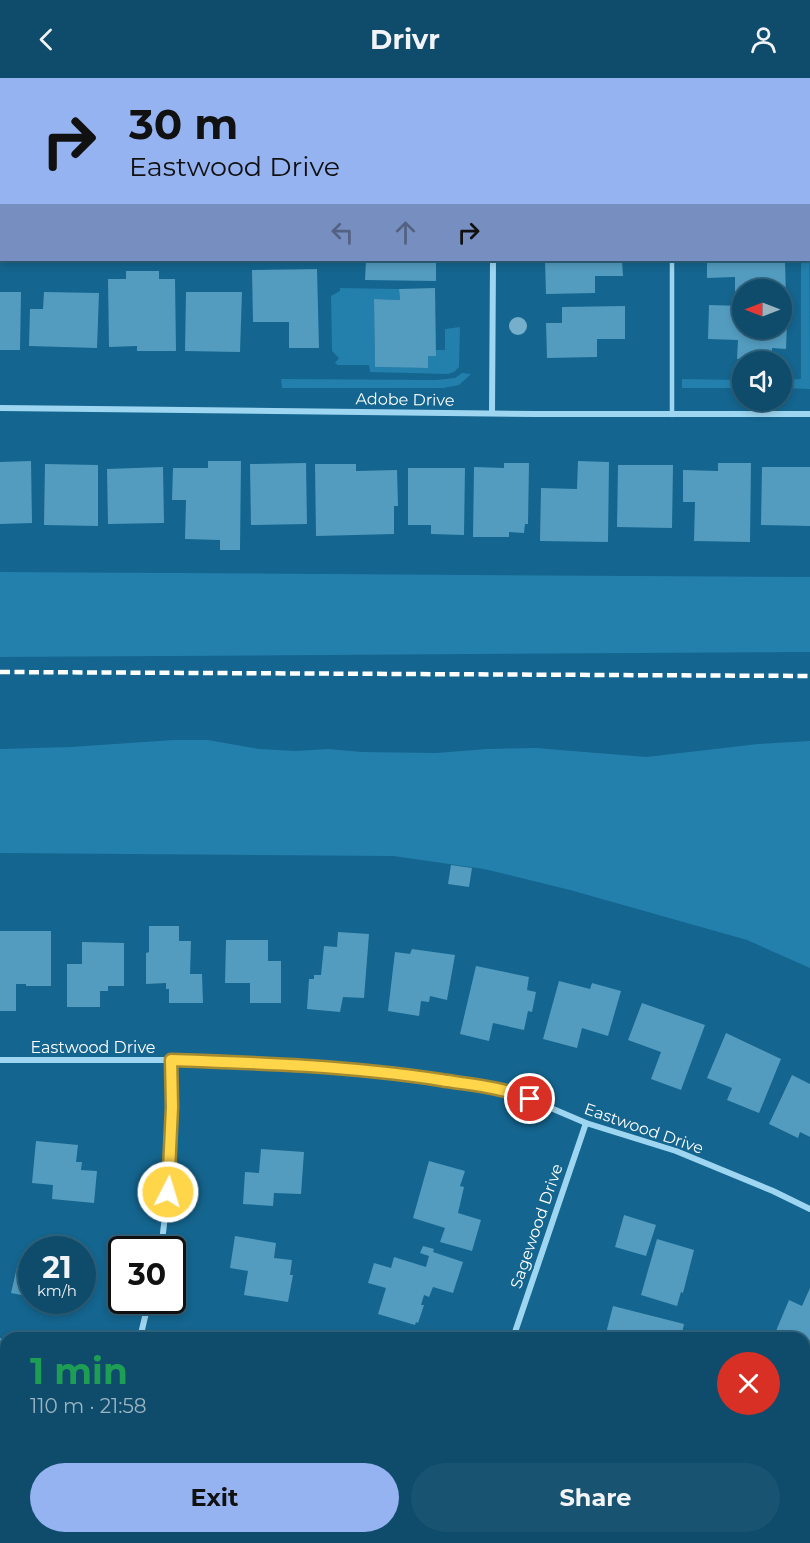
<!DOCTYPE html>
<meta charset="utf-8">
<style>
body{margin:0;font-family:Montserrat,sans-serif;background:#185371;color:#f1f3f6;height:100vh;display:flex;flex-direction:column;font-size:22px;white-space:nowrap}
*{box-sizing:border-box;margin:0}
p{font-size:20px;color:#9bb4c1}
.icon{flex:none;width:33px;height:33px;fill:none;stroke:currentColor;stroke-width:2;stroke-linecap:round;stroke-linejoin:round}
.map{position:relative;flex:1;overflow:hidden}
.details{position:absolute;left:0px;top:1254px;width:810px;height:212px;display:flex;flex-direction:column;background:#0f4c6b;border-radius:18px 18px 0 0;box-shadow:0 3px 9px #0003,0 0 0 2px #2f637e}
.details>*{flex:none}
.hud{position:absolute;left:0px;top:0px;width:810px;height:183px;box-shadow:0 3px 9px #0003,0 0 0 2px #2f637e;background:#95b2f1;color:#111;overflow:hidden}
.needle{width:39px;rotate:270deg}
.controls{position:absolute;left:732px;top:201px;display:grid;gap:12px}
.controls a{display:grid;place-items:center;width:60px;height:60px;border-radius:50%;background:#0f4c6b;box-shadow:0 3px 9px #0003,0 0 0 2px #2f637e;font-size:30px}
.speed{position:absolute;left:18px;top:1158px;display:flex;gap:12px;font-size:30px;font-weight:700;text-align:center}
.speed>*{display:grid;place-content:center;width:78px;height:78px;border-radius:50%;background:#0f4c6b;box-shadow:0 3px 9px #0003,0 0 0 2px #2f637e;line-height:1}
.speed small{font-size:15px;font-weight:400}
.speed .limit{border:3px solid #111;border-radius:9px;background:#fff;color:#111}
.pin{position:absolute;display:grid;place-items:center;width:51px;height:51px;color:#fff;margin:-26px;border:3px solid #fff;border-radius:50%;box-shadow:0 2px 6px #0007}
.me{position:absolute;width:66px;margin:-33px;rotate:5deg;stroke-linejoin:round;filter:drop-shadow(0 0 4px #0008)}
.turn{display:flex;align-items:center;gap:21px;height:126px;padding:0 30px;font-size:27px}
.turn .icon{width:78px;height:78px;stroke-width:2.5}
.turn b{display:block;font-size:42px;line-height:51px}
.lanes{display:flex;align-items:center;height:57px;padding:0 30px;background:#0003;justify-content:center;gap:30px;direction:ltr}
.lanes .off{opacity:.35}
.round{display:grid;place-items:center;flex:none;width:63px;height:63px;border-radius:32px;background:#185371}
.headline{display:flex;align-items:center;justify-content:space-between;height:102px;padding:0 30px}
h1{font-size:36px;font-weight:700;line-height:45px;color:#1e9e55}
.primary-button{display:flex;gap:12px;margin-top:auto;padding:12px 30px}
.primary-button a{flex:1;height:69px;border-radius:36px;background:#95b2f1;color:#111;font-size:24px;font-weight:700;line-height:69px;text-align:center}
.primary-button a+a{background:#185371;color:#f1f3f6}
header{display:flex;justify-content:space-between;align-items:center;height:78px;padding:0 30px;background:#0f4c6b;font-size:27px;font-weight:700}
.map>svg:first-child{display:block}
</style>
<header><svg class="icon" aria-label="back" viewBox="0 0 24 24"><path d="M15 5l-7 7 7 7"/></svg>Drivr<svg class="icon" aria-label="person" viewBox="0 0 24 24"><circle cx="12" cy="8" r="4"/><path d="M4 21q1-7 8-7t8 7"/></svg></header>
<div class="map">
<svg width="810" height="1465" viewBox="0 0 810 1465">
<rect width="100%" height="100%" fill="#14658f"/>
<g fill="#237fac">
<polygon points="809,9 810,311 782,310 782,302 801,301 801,182 808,182"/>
<polygon points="340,210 399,211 400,222 374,221 375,289 428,290 428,278 435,278 436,272 445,272 445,251 460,249 459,289 454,294 448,296 370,294 369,287 338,287 335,285 339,280 332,273 331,218 340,213"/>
<polygon points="462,295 471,296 459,307 443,310 282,310 281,301 436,302 455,300"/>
<polygon points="682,301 742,302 742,310 682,310"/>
<polygon points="0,494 810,499 810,574 0,579"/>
<polygon points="173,662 208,662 259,671 296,673 328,671 362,674 436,675 487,671 536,670 646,679 758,666 810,663 810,890 747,862 570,812 484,791 393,778 0,775 0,671 71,669"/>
</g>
<g fill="#539cc0">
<polygon points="366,182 436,182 436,203 365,202"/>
<polygon points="545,182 622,182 623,198 595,198 595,215 546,216"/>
<polygon points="707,182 770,182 771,184 785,184 786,218 782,218 782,212 742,212 742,219 735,219 735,199 707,200"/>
<polygon points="317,191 319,270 289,270 289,244 253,244 252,192"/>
<polygon points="126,193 159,193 159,201 175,201 176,273 137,273 137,268 109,269 108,201 126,201"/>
<polygon points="435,210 436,278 428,278 428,290 375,289 374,221 400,222 399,211"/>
<polygon points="0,214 21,214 20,272 0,272"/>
<polygon points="44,214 99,215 97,270 29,268 30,231 43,231"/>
<polygon points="186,214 242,214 240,274 185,273"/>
<polygon points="709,227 742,228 742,250 782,250 782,245 787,245 786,271 772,270 772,282 737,281 738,262 708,261"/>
<polygon points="625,228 625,261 597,261 597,279 547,280 546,245 562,245 562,229"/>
<polygon points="31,383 32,445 0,446 0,384"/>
<polygon points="208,383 241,383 240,472 220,472 220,462 185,461 186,422 172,422 173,390 208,390"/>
<polygon points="578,383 609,384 608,464 540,463 541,410 577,411"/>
<polygon points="306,385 307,446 251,447 250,386"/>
<polygon points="504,385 529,385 528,446 525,446 524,455 509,454 509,459 473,459 474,389 504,390"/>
<polygon points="718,385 751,385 750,464 694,463 695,424 683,424 683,392 718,393"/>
<polygon points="45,386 98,387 98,448 44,447"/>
<polygon points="315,386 356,386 356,393 397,392 398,428 394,428 394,456 316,458"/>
<polygon points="618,387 673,387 672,450 617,449"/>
<polygon points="163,389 164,445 108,446 107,391"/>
<polygon points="762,389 810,389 810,448 761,447"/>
<polygon points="408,390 465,390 464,457 431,456 431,447 408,447"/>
<polygon points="451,787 472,790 469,809 448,806"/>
<polygon points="149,848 179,848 179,863 191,863 190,896 202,896 203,925 169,925 169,911 166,911 166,905 146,906 146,875 149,874"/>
<polygon points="0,853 51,853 51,908 26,908 26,906 16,906 16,933 0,933"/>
<polygon points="338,854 369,856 364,920 343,919 340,934 307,931 309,901 314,901 314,897 321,897 324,868 337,869"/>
<polygon points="226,862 268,862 268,883 281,883 281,925 250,925 250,905 225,905"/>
<polygon points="82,864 124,865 124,908 108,908 108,913 100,913 100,929 67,929 67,886 82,886"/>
<polygon points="412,871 455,877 447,922 430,918 429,924 421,923 419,938 388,933 395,874 410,876"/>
<polygon points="476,888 529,899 527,912 536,914 532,934 528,933 524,952 493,945 489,963 460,956"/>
<polygon points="559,903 590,911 592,905 621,913 608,958 582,950 577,970 543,961"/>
<polygon points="642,925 705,947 681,1012 651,1001 661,974 628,962"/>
<polygon points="726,955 781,981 759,1035 727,1022 732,1010 707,1000"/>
<polygon points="792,997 810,1006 810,1059 800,1054 798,1060 769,1046"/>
<polygon points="36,1063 78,1067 76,1084 82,1084 81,1092 97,1093 94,1125 52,1121 53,1107 32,1105"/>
<polygon points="261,1071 304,1074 301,1116 274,1115 273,1128 243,1126 245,1094 259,1095"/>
<polygon points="429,1083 465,1093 460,1108 464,1109 458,1135 481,1142 472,1173 440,1164 445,1150 413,1140"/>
<polygon points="624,1137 656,1147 646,1178 615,1169"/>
<polygon points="235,1158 276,1165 274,1180 292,1182 290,1197 293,1197 288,1224 244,1217 248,1193 230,1190"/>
<polygon points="657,1161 694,1172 683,1215 681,1214 677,1228 641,1217"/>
<polygon points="423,1168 434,1171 433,1174 463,1184 453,1215 433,1209 429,1219 424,1217 421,1227 424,1227 418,1245 416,1244 415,1247 378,1236 386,1210 368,1205 374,1185 391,1190 394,1179 426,1189 429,1178 420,1175"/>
<polygon points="18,1185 32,1188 32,1219 11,1215"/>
<polygon points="810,1210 810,1290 804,1288 804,1260 773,1260 789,1222 802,1228"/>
<polygon points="613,1228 684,1246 681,1260 608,1260 609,1257 606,1255"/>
<polygon points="0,1260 6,1263 6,1309 0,1307"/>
<polygon points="804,1307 810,1309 810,1344 804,1341"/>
<polygon points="0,1350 6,1352 0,1368 3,1370 1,1376 6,1378 6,1406 3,1412 0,1411"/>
<polygon points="146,1460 196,1460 203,1462 202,1465 148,1465 150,1461"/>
<polygon points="301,1460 344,1460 341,1465 299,1465"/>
<polygon points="537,1460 567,1460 565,1465 551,1465"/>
<polygon points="682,1460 709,1460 722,1465 680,1465"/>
</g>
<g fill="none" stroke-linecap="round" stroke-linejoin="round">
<polyline stroke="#9ed6f1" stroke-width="4.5" points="672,337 672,182"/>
<g stroke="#9ed6f1" stroke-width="6">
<polyline points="494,2 494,0"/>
<polyline points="0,330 536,336 810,336"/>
<polyline points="492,335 493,182"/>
<polyline points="0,982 171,982 283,986 394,995 511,1013 586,1045 676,1073 773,1113 810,1131"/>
<polyline points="161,1172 170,1095 171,982"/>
<polyline points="140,1260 149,1222"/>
<polyline points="513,1260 586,1045"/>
<polyline points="56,1465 59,1460"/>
<polyline points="442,1465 444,1460"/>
</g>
<polyline stroke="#fff" stroke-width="4.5" stroke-dasharray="10 4.5" stroke-linecap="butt" points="0,594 810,598"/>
</g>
<circle fill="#75afcb" cx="518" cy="248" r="9"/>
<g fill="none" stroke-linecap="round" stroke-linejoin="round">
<defs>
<path id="route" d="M168,1114l4,-85 -1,-47c90,3 180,6 270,20 30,5 61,7 89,19"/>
</defs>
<use href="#route" stroke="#a68a30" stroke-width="15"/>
<use href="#route" stroke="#ffd54a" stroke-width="10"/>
</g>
<g text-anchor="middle" stroke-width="4.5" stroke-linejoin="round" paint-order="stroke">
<g font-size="16" fill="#fff" stroke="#14658f">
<text transform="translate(405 321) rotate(1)" y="6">Adobe Drive</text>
<text x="93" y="975">Eastwood Drive</text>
<text transform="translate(644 1050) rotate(19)" y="6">Eastwood Drive</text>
<text transform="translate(536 1148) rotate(-71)" y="6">Sagewood Drive</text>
</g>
</g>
</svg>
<div class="controls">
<a><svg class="needle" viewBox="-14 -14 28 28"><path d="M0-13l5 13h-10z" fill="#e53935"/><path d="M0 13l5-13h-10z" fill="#9bb4c1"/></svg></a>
<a><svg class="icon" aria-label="sound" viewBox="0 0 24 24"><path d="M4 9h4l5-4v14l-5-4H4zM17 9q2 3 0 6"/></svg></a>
</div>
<div class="speed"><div>21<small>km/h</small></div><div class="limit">30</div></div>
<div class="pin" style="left:530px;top:1021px;background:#d93025"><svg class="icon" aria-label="arrive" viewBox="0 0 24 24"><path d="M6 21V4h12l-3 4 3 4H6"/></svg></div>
<svg class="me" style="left:168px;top:1114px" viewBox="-20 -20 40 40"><circle r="17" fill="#ffd54a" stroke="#fff" stroke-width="3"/><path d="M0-11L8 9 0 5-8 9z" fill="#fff"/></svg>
<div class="hud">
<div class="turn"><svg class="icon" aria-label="right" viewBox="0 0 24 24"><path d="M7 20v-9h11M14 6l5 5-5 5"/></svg><div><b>30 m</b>Eastwood Drive</div></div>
<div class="lanes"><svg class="icon off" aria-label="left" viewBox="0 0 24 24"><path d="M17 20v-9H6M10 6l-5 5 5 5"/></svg><svg class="icon off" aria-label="ahead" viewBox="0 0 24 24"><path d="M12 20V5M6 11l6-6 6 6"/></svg><svg class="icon" aria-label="right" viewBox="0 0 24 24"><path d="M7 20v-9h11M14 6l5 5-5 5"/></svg></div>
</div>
<section class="details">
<div class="headline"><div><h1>1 min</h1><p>110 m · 21:58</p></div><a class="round" style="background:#d93025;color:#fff"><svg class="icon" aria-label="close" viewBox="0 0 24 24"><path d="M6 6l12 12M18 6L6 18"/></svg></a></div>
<div class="primary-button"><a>Exit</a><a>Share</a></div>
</section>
</div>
